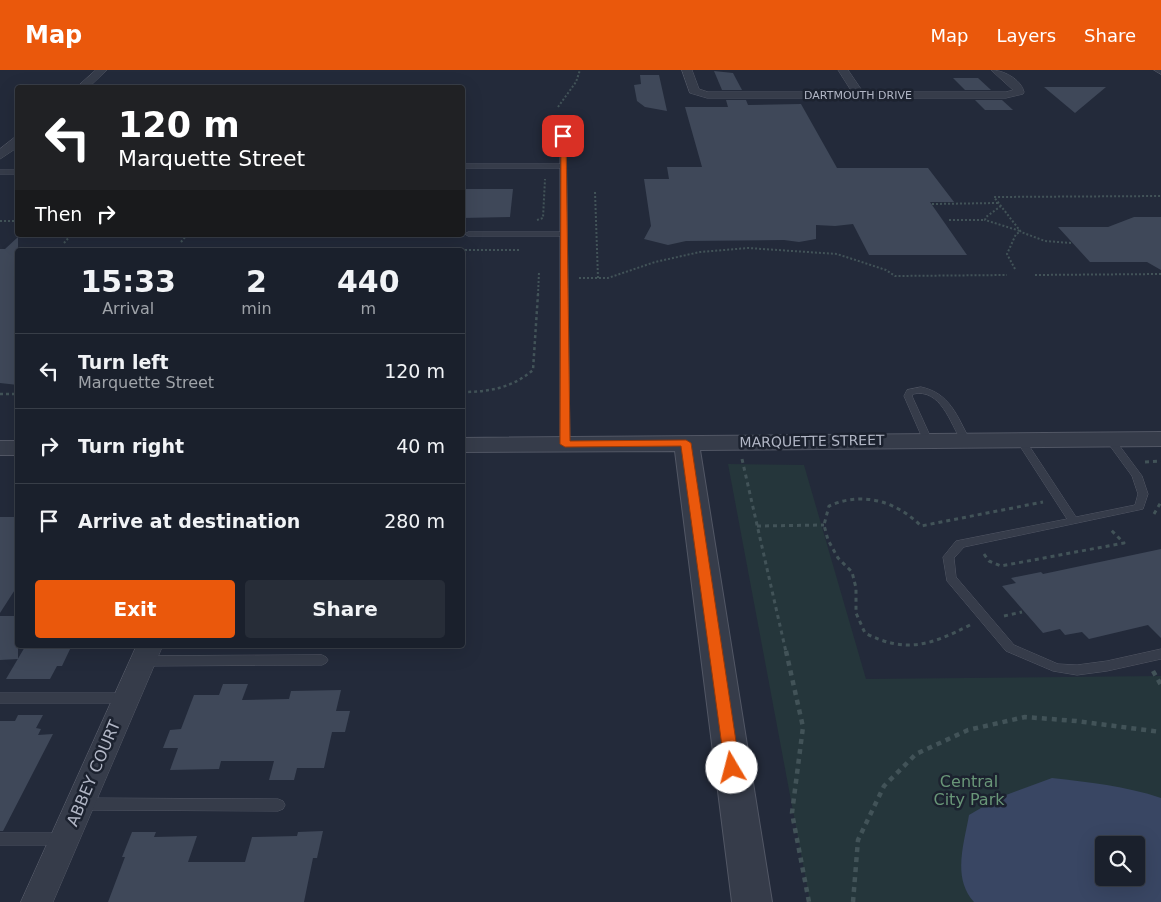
<!DOCTYPE html>
<style>
body{margin:0;font-family:"DejaVu Sans",sans-serif;background:#272d38;color:#f1f3f6;height:100vh;display:flex;flex-direction:column;font-size:19px;white-space:nowrap}
*{box-sizing:border-box;margin:0}
p{font-size:16px;color:#9fa3a9}
.icon{flex:none;width:28px;height:28px;fill:none;stroke:currentColor;stroke-width:2;stroke-linecap:round;stroke-linejoin:round}
.map{position:relative;flex:1;overflow:hidden}
.drawer{position:absolute;left:15px;top:178px;width:450px;height:400px;display:flex;flex-direction:column;background:#1a202c;border-radius:5px;box-shadow:0 5px 20px #0002,0 0 0 1px #383e48}
.drawer>*{flex:none}
.top-card{position:absolute;left:15px;top:15px;width:450px;height:152px;border-radius:5px;box-shadow:0 5px 20px #0002,0 0 0 1px #383e48;background:#202124;color:#fff;overflow:hidden}
.fabs{position:absolute;left:1095px;top:766px;display:grid;gap:10px}
.fabs a{display:grid;place-items:center;width:50px;height:50px;border-radius:5px;background:#1a202c;box-shadow:0 5px 20px #0002,0 0 0 1px #383e48;font-size:25px}
.pin{position:absolute;display:grid;place-items:center;width:42px;height:42px;color:#fff;margin:-21px;border-radius:10px;box-shadow:0 2px 8px #0006}
.me{position:absolute;width:55px;margin:-28px;rotate:352deg;stroke-linejoin:round;filter:drop-shadow(0 0 4px #0008)}
.turn{display:flex;align-items:center;gap:18px;height:105px;padding:0 20px;font-size:22px}
.turn .icon{width:65px;height:65px;stroke-width:2.5}
.turn b{display:block;font-size:35px;line-height:42px}
.then{display:flex;align-items:center;height:48px;padding:0 20px;background:#0003;gap:10px;font-size:19px}
.eta{display:flex;justify-content:space-evenly;align-items:center;height:85px;text-align:center}
.eta b{font-size:30px;font-weight:700;line-height:35px}
.action{display:flex;gap:10px;margin-top:auto;padding:10px 20px}
.action a{flex:1;height:58px;border-radius:5px;background:#ea580c;color:#fff;font-size:20px;font-weight:700;line-height:58px;text-align:center}
.action a+a{background:#272d38;color:#f1f3f6}
ul{padding:0;list-style:none}
li{display:flex;align-items:center;gap:15px;height:75px;padding:0 20px;border-top:1px solid #383e48}
li div{flex:1}
li b{display:block;font-size:19px}
li em{font-style:normal}
header{display:flex;align-items:center;gap:30px;box-sizing:border-box;height:70px;padding:0 25px;background:#ea580c;color:#fff}
header strong{font-size:24px}
nav{display:flex;gap:28px;margin-inline-start:auto;font-size:18px}
.map>svg:first-child{display:block}
</style>
<header>
<strong>Map</strong>
<nav><a>Map</a><a>Layers</a><a>Share</a></nav>
</header>
<div class="map">
<svg width="1161" height="832" viewBox="0 0 1161 832">
<rect width="100%" height="100%" fill="#232a3a"/>
<path fill="#25363b" fill-rule="evenodd" d="M728,394l76,1 62,214 295,-3v226h-351zM1104,775h32v33h-32z"/>
<path fill="#394663" fill-rule="evenodd" d="M1052,708c36,4 74,8 109,20v104h-187c-22,-24 -10,-58 -5,-87l29,-17zM1104,775h32v33h-32z"/>
<g fill="#3f4859">
<polygon points="714,1 733,3 742,20 722,20"/>
<polygon points="640,5 659,5 667,41 645,37 637,31 634,15 641,14"/>
<polygon points="953,8 978,8 991,20 965,20"/>
<polygon points="1044,17 1106,17 1075,43"/>
<polygon points="726,30 746,30 748,35 801,34 837,98 928,98 954,132 930,132 967,185 869,185 853,154 835,156 816,155 816,169 799,172 784,170 686,171 668,175 644,169 651,156 644,109 669,109 667,97 702,97 685,37 728,37"/>
<polygon points="975,30 1002,30 1013,40 985,40"/>
<polygon points="462,119 513,119 510,147 462,148"/>
<polygon points="1134,147 1161,147 1161,200 1147,192 1090,192 1058,157 1108,157"/>
<polygon points="18,167 18,315 0,313 0,179 5,179"/>
<polygon points="0,447 18,447 18,515 0,543"/>
<polygon points="1161,479 1161,568 1148,555 1089,569 1082,562 1065,565 1060,559 1043,563 1002,516 1016,513 1011,508 1041,502 1043,504"/>
<polygon points="0,546 18,546 18,589 0,590"/>
<polygon points="26,575 72,575 62,596 57,596 50,609 6,609"/>
<polygon points="223,614 248,614 242,630 289,629 291,621 341,620 336,641 350,641 345,662 332,662 324,698 297,698 294,710 269,710 274,691 221,691 219,699 170,700 178,678 163,678 170,660 181,659 194,625 219,625"/>
<polygon points="18,645 43,645 36,658 41,659 38,665 53,664 3,761 0,761 0,651 15,651"/>
<polygon points="323,761 317,788 313,788 304,832 108,832 125,787 122,787 132,762 156,762 154,767 197,766 188,792 245,792 252,767 297,766 298,762"/>
</g>
<g fill="none" stroke-linecap="round" stroke-linejoin="round">
<defs>
<g id="service">
<polygon points="563,46 566,48 570,374 565,377 560,374 560,166 468,166 465,164 468,162 560,162 560,98 462,98 462,94 560,94 560,48"/>
<rect x="0" y="100" width="18" height="4"/>
<path d="M921,317c29,6 36,29 49,53l-2,2h-6c-12,-19 -21,-54 -49,-48l-1,2 20,44 -5,3 -3,-1 -20,-46 3,-6z"/>
<polygon points="1110,366 1113,367 1142,406 1148,424 1143,439 964,477 954,488 956,507 1014,575 1058,594 1077,595 1107,591 1161,579 1161,589 1107,601 1077,605 1053,601 1006,581 947,511 943,487 956,471 1067,449 1016,370 1018,368 1024,368 1076,447 1135,435 1138,424 1132,406 1105,369"/>
<polygon points="322,585 326,587 328,590 326,593 322,595 143,596 139,594 137,591 139,588 143,586"/>
<polygon points="0,623 125,623 129,625 131,628 129,631 125,633 0,633"/>
<polygon points="81,728 278,729 283,731 285,735 283,739 278,741 81,740 76,738 74,734 76,730"/>
<polygon points="0,763 62,763 67,764 69,769 67,774 62,775 0,775"/>
</g>
<g id="minor">
<polygon points="96,0 107,0 88,18 76,18"/>
<path d="M682,0h10l7,19 9,3h144l-14,-22h10l15,22h143l7,-2 -22,-20c12,0 30,9 33,22l-1,2 -17,4h-299l-17,-5z"/>
<polygon points="1154,0 1161,0 1161,4"/>
<polygon points="14,68 18,68 18,77 0,89 0,79"/>
<polygon points="137,575 163,575 53,832 21,832"/>
</g>
<g id="tertiary">
<polygon points="1161,362 1161,376 700,380 772,832 732,832 675,381 462,382 462,368"/>
<rect x="0" y="371" width="18" height="14"/>
</g>
</defs>
<use href="#service" stroke="#525765" stroke-width="1"/>
<use href="#minor" stroke="#525765" stroke-width="1"/>
<use href="#tertiary" stroke="#525765" stroke-width="2"/>
<g stroke="#425358" stroke-width="2" stroke-dasharray="2 2" stroke-linecap="butt">
<polyline points="558,37 576,12 580,0"/>
<polyline points="595,122 598,208"/>
<polyline points="932,134 998,133"/>
<polyline points="1001,136 986,147 985,150 1020,161"/>
<polyline points="537,150 543,148 545,109"/>
<polyline points="949,150 985,150"/>
<polyline points="0,151 18,151"/>
<polyline points="181,172 187,165"/>
<polyline points="64,173 71,165"/>
<polyline points="1071,173 1045,171 1021,162 994,127 1161,126"/>
<polyline points="457,180 519,180"/>
<polyline points="1015,199 1007,184 1016,164 1020,162"/>
<polyline points="1035,205 1161,204"/>
<polyline points="579,208 608,208 655,192 700,182 748,178 837,184 886,200 895,206 1007,205"/>
<polyline points="538,225 539,202"/>
</g>
<g stroke="#425358" stroke-width="2.5" stroke-dasharray="3 3" stroke-linecap="butt">
<path d="M462,322c27,0 50,-4 71,-22l5,-76"/>
<polyline points="0,324 18,324"/>
</g>
<g stroke="#425358" stroke-width="3" stroke-dasharray="4 4" stroke-linecap="butt">
<polyline points="742,389 786,582"/>
<polyline points="1145,392 1161,391"/>
<polyline points="1154,444 1161,432"/>
<polyline points="757,456 824,455"/>
<polyline points="984,484 989,491 1001,496 1124,473 1109,458"/>
<polyline points="1004,546 1022,542"/>
<path d="M970,555c-39,20 -64,29 -105,8l-9,-20v-25l-4,-16 -14,-14 -10,-18 -4,-15 5,-19c33,-15 67,-5 92,20l122,-24"/>
</g>
<g stroke="#425358" stroke-width="4.5" stroke-dasharray="5 5" stroke-linecap="butt">
<polyline points="786,581 803,657 792,743 809,832"/>
<polyline points="1153,601 1161,615"/>
<polyline points="853,832 858,770 884,716 916,684 968,660 1025,647 1076,651 1161,662"/>
</g>
<use href="#service" fill="#363c4a" fill-rule="evenodd"/>
<use href="#minor" fill="#363c4a" fill-rule="evenodd"/>
<use href="#tertiary" fill="#363c4a" fill-rule="evenodd"/>
</g>
<polygon fill="#ea580c" stroke="#983908" points="561,65 566,66 570,371 686,370 691,373 740,698 738,703 732,705 727,703 725,698 681,376 565,377 560,374"/>
<g text-anchor="middle" stroke-width="5" stroke-linejoin="round" paint-order="stroke">
<g font-size="11" fill="#b2b7c6" stroke="#1c222f">
<text x="858" y="29">DARTMOUTH DRIVE</text>
</g>
<g font-size="14" fill="#b2b7c6" stroke="#1c222f">
<text transform="translate(812 371) rotate(-1)" y="5">MARQUETTE STREET</text>
</g>
<g font-size="16" fill="#b2b7c6" stroke="#1c222f">
<text transform="translate(93 703) rotate(-67)" y="6">ABBEY COURT</text>
</g>
<g font-size="16" fill="#699678" stroke="#1c222f">
<text x="969" y="717">Central<tspan x="969" dy="18">City Park</tspan></text>
</g>
</g>
</svg>
<div class="fabs">
<a><svg class="icon" aria-label="search" viewBox="0 0 24 24"><circle cx="10" cy="10" r="6"/><path d="M15 15l6 6"/></svg></a>
</div>
<div class="pin" style="left:563px;top:66px;background:#d93025"><svg class="icon" aria-label="arrive" viewBox="0 0 24 24"><path d="M6 21V4h12l-3 4 3 4H6"/></svg></div>
<svg class="me" style="left:732px;top:698px" viewBox="-20 -20 40 40"><circle r="19" fill="#fff"/><path d="M0-13L10 11 0 6-10 11z" fill="#ea580c"/></svg>
<div class="top-card">
<div class="turn"><svg class="icon" aria-label="left" viewBox="0 0 24 24"><path d="M17 20v-9H6M10 6l-5 5 5 5"/></svg><div><b>120 m</b>Marquette Street</div></div>
<div class="then">Then<svg class="icon" aria-label="right" viewBox="0 0 24 24"><path d="M7 20v-9h11M14 6l5 5-5 5"/></svg></div>
</div>
<section class="drawer">
<div class="eta">
<div><b>15:33</b><p>Arrival</p></div>
<div><b>2</b><p>min</p></div>
<div><b>440</b><p>m</p></div>
</div>
<ul>
<li><svg class="icon" aria-label="left" viewBox="0 0 24 24"><path d="M17 20v-9H6M10 6l-5 5 5 5"/></svg><div><b>Turn left</b><p>Marquette Street</p></div><em>120 m</em></li>
<li><svg class="icon" aria-label="right" viewBox="0 0 24 24"><path d="M7 20v-9h11M14 6l5 5-5 5"/></svg><div><b>Turn right</b></div><em>40 m</em></li>
<li><svg class="icon" aria-label="arrive" viewBox="0 0 24 24"><path d="M6 21V4h12l-3 4 3 4H6"/></svg><div><b>Arrive at destination</b></div><em>280 m</em></li>
</ul>
<div class="action"><a>Exit</a><a>Share</a></div>
</section>
</div>
